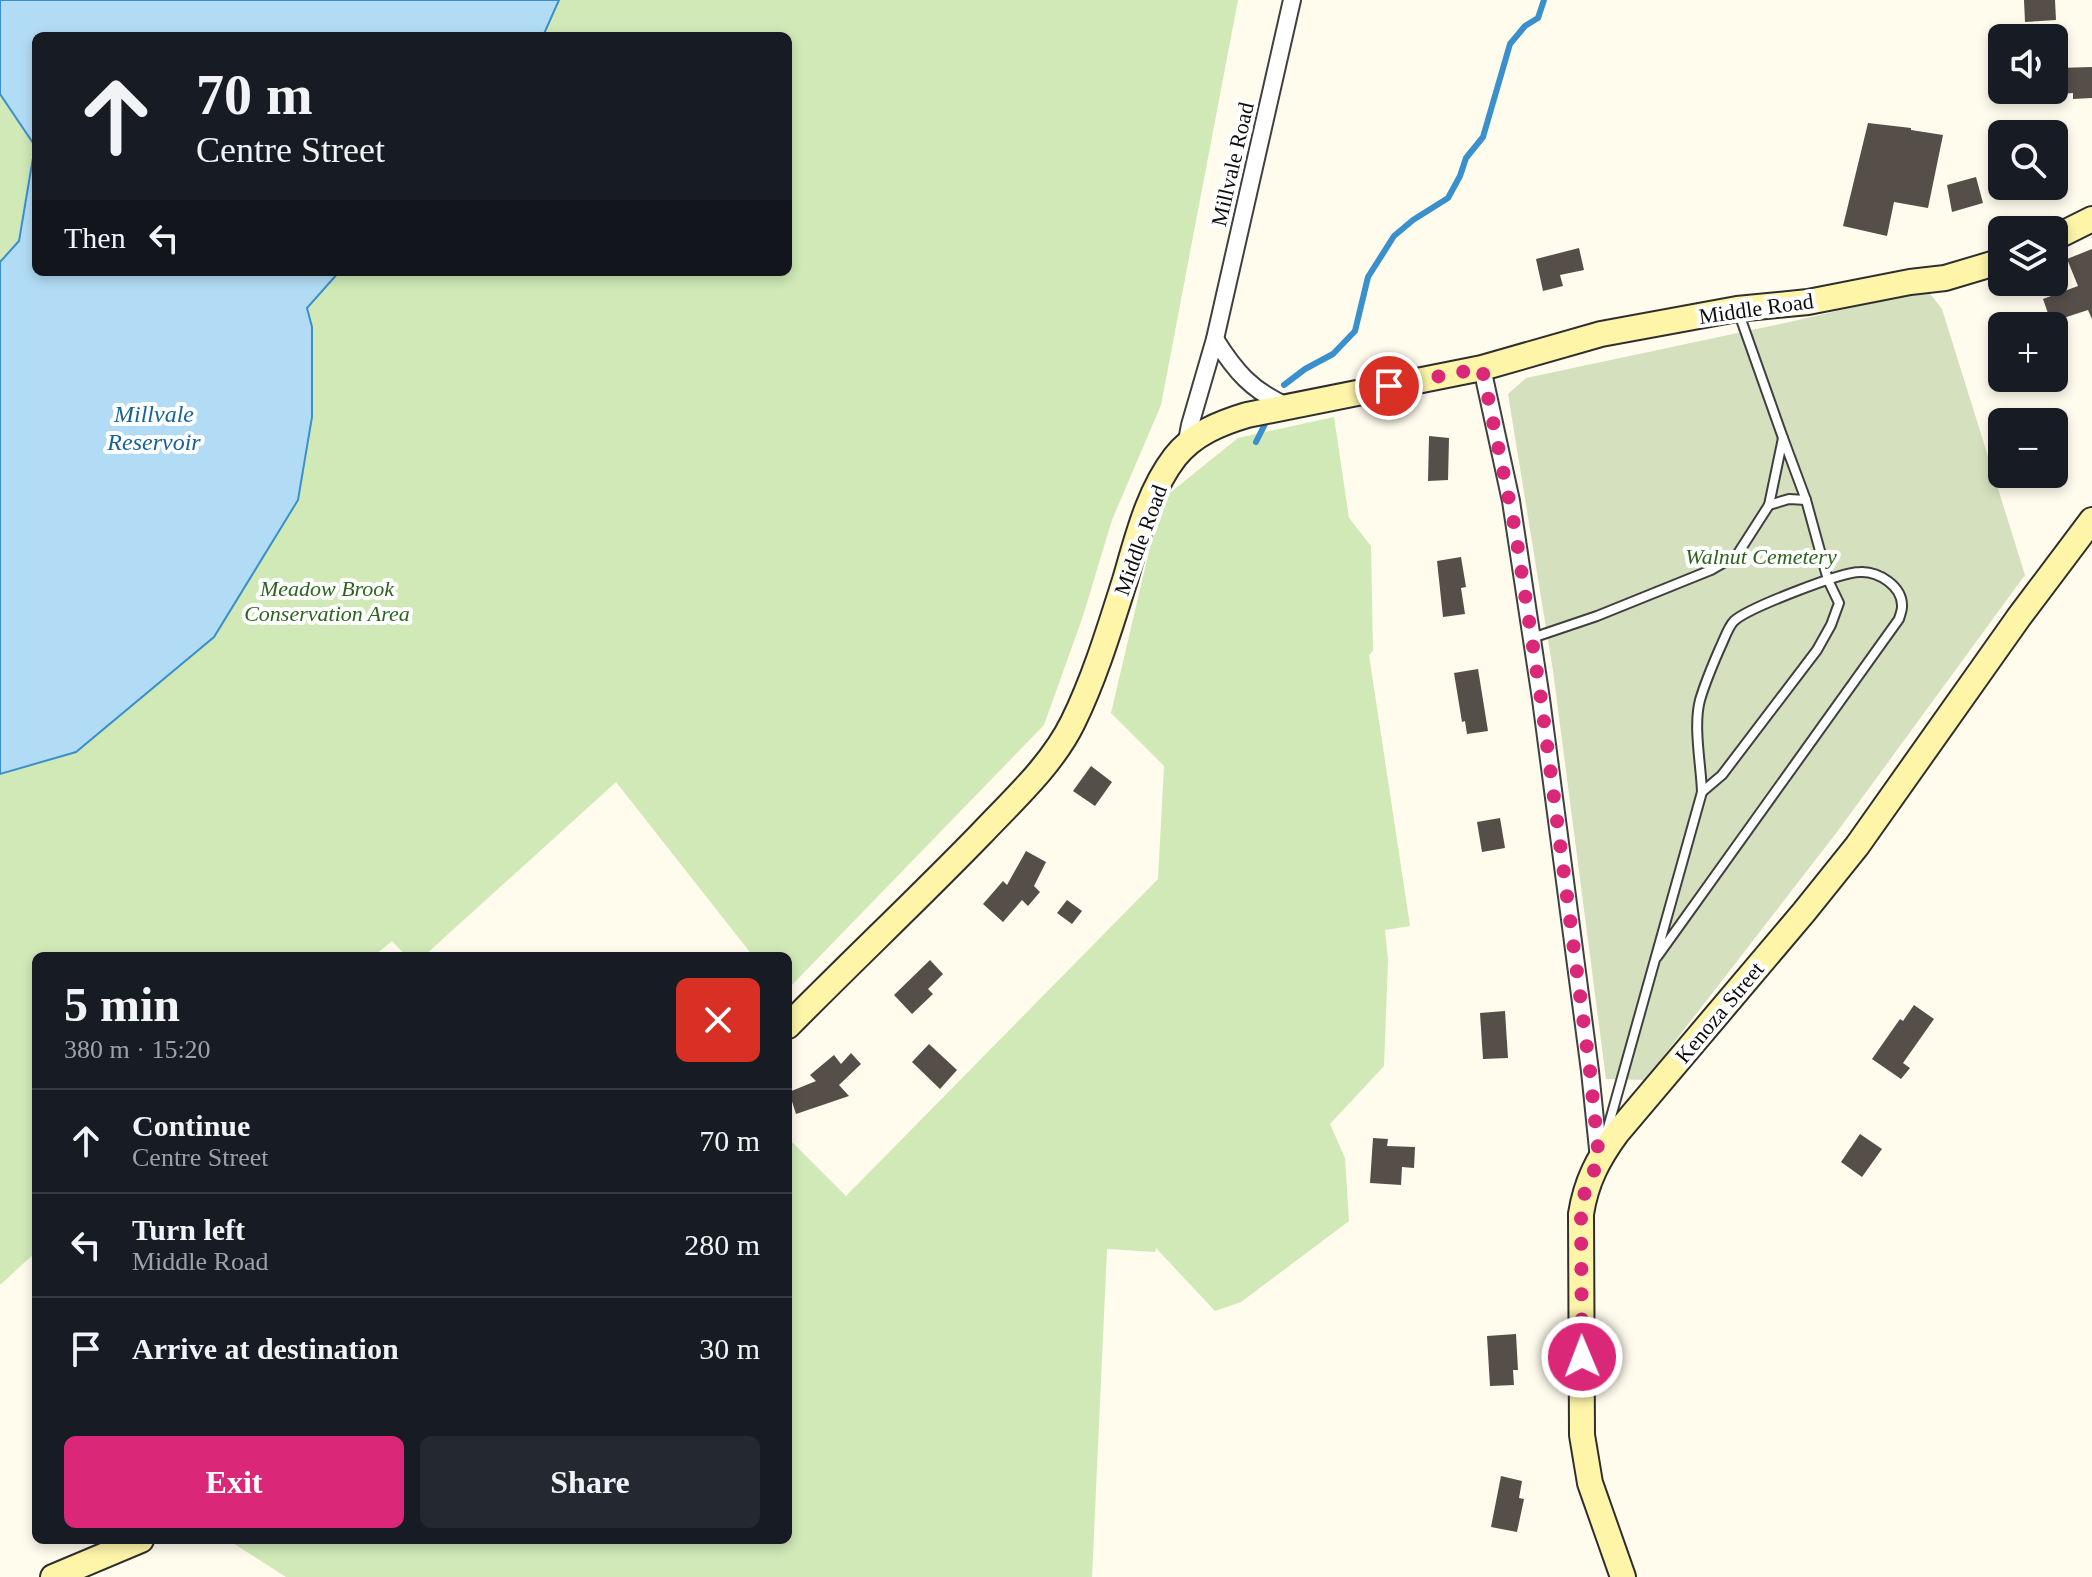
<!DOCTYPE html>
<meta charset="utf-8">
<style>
body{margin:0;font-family:"Times New Roman",serif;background:#242831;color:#f1f3f6;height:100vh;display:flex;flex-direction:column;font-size:30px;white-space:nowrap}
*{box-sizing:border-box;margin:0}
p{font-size:26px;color:#9ea1a6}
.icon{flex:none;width:44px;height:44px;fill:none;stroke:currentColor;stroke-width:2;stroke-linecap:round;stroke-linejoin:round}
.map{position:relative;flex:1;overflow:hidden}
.details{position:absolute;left:32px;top:952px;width:760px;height:592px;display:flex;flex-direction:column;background:#171b24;border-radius:12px;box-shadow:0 4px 12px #0003}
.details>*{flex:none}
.top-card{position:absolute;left:32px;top:32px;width:760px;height:244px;border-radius:12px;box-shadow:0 4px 12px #0003;background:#171b24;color:#f1f3f6;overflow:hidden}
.fabs{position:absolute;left:1988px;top:24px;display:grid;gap:16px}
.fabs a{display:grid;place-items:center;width:80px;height:80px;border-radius:12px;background:#171b24;box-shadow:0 4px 12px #0003;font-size:40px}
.pin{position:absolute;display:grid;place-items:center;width:68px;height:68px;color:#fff;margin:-34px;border:4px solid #fff;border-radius:50%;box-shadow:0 2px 8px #0007}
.me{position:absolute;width:88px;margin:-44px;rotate:359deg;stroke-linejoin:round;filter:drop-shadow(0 0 6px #0008)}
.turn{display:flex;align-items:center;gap:28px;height:168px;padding:0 32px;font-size:36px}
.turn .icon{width:104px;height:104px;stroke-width:2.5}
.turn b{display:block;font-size:56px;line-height:68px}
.then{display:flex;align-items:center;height:76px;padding:0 32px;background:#0003;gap:16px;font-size:30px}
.round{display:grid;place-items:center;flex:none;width:84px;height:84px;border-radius:12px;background:#242831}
.summary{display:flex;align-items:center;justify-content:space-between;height:136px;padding:0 32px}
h1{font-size:48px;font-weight:700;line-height:60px}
.cta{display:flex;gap:16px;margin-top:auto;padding:16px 32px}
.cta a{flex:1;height:92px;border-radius:12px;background:#db2777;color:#fff;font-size:32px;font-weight:700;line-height:92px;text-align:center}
.cta a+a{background:#242831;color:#f1f3f6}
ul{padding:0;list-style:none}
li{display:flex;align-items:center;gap:24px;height:104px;padding:0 32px;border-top:2px solid #363941}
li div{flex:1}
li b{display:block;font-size:30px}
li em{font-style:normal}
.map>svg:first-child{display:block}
</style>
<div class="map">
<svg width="2092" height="1577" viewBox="0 0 2092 1577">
<rect width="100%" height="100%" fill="#fffbed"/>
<g fill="#d0e9b7" fill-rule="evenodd">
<path d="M0,0h1238l-77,405 -49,115 -29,96 -39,109 -256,264v-33h-35l-137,-174 -192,174h-18l-14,-15 -18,15h-338v296l-36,33zM36,36h752v236h-752z"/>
<polygon points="1334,417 1349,518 1371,546 1373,651 1369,655 1410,926 1385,930 1388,960 1384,1066 1330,1124 1345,1158 1349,1221 1241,1302 1215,1311 1156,1248 1155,1252 1107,1249 1092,1577 286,1577 228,1540 788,1540 788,1138 846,1196 1158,879 1164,766 1111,713 1161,500 1238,438"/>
</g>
<polygon fill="#d5e0bf" points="1927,290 1942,309 2025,575 1837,832 1645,1080 1606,1079 1553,671 1508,394 1526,378 1794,321"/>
<polygon fill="#b2dcf5" stroke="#3a90cc" stroke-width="2" points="0,0 559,0 543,36 36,36 36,272 339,272 307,308 312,327 312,417 298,500 214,637 76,752 0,774 0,262 19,241 35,146 0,94"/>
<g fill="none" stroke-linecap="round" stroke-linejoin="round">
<g stroke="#3a90cc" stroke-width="6">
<polyline points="1284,385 1305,369 1333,354 1355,331 1368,277 1394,236 1413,220 1448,198 1460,176 1466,158 1483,137 1510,44 1525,26 1538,18 1544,0"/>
<polyline points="1256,442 1266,422"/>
</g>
</g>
<g fill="#554e49">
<polygon points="2024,0 2055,0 2056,20 2025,22"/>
<polygon points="2092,67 2092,98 2073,99 2073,93 2058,94 2057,68"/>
<polygon points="1868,123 1911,128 1911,130 1943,135 1928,208 1894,202 1887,236 1843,226"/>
<polygon points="1976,177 1983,203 1952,212 1947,185"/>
<polygon points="1579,248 1584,270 1560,275 1563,286 1543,291 1536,259"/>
<polygon points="2092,249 2092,319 2088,310 2051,322 2043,299 2078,286 2067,259"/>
<polygon points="1429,436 1449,438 1448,480 1428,481"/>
<polygon points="1461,557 1466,587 1461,588 1465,614 1443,617 1437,561"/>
<polygon points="1478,669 1488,731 1467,734 1465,721 1462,722 1454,673"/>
<polygon points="1091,766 1112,782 1095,806 1073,791"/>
<polygon points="1500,818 1505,848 1482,852 1477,822"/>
<polygon points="1026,851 1046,862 1034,886 1040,892 1028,906 1022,900 1003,922 983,904 1003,881 1007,885"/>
<polygon points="1067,900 1082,911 1072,924 1057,913"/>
<polygon points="930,960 943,974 928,989 933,994 912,1014 894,995"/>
<polygon points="1914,1005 1934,1019 1903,1063 1910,1068 1901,1079 1872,1059 1900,1019 1903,1021"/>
<polygon points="1505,1011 1508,1058 1483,1059 1480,1013"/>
<polygon points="929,1044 957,1070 940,1089 912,1062"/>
<polygon points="851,1053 861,1064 839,1085 849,1096 796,1114 789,1092 816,1081 810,1075 834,1055 841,1064"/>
<polygon points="1860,1134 1882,1149 1862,1177 1841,1162"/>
<polygon points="1373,1138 1388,1139 1387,1146 1415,1147 1414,1168 1402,1167 1401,1185 1370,1183"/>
<polygon points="1516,1334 1518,1370 1513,1370 1514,1385 1490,1386 1487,1336"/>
<polygon points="1501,1476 1522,1481 1519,1498 1524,1499 1517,1532 1491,1527"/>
</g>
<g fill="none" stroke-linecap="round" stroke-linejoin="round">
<defs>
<g id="lane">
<polyline points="1738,311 1783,438"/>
<polyline points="1769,505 1789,499 1806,500"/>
<polyline points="1532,638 1597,616 1711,570 1737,555 1769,505 1783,438 1806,500 1828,580 1839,603 1831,625 1817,650 1722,775 1702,792"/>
<path d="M1607,1131l95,-339c-1,-28 -9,-66 -2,-92 5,-17 13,-36 20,-52 4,-8 8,-21 14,-27 14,-13 107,-49 126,-49 18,-1 43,14 42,35 0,4 -2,8 -3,12l-242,338"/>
</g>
<g id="street">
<path d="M1215,339c20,32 37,52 72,67"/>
<polyline points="1482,368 1511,501 1541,699 1590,1071 1599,1159"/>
<polyline points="1186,446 1190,425 1215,339 1292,0"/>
</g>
<g id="secondary">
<polyline points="2054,238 2092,219"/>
<path d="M788,1026c64,-65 130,-127 193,-192 33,-35 71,-69 92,-112 22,-45 37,-95 52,-142 12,-41 23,-88 50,-123 18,-23 45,-34 72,-42l235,-47 119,-34 136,-25 71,-7 102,-20 35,-4 57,-17"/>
<polyline points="53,1577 141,1540"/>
<path d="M1623,1577l-33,-94 -8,-48 -1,-221c5,-32 17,-55 36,-81l187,-221 53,-66 162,-229 73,-97"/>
</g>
</defs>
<use href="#lane" stroke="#404040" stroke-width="12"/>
<use href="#street" stroke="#404040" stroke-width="20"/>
<use href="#secondary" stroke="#2f2f2f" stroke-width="28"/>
<use href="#lane" stroke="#fff" stroke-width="8"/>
<use href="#street" stroke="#fff" stroke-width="16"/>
<use href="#secondary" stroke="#fef5a9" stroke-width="24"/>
</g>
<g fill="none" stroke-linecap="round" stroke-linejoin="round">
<polyline stroke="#db2777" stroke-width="14" stroke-dasharray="0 25.2" points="1389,386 1482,368 1515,529 1541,699 1590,1071 1599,1159 1585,1191 1581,1214 1582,1357"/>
</g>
<g text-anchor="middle" stroke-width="8" stroke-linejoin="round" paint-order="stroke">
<g font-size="22" fill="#0d0d0d" stroke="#fff">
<text transform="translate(1232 164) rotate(-77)" y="8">Millvale Road</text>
<text transform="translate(1756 308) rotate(-8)" y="8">Middle Road</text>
<text transform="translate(1140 540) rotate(-70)" y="8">Middle Road</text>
<text transform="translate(1719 1012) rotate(-50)" y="8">Kenoza Street</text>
</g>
<g font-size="22" font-style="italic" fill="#2c641e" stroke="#fff">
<text x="1761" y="564">Walnut Cemetery</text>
<text x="327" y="596">Meadow Brook<tspan x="327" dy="25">Conservation Area</tspan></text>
</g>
<g font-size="24" font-style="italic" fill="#17629d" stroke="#fff">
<text x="154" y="422">Millvale<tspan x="154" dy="28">Reservoir</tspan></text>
</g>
</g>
</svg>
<div class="fabs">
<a><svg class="icon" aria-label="sound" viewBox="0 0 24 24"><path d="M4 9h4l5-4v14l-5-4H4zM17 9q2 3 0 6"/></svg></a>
<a><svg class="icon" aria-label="search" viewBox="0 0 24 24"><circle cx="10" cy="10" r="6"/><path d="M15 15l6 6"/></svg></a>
<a><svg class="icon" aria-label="layers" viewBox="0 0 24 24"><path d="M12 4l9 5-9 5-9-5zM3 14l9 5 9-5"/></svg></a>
<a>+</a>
<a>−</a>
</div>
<div class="pin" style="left:1389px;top:386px;background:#d93025"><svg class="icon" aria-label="arrive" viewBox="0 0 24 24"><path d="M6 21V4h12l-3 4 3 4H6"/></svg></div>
<svg class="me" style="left:1582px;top:1357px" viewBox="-20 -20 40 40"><circle r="17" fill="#db2777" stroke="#fff" stroke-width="3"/><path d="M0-11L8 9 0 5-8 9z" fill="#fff"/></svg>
<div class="top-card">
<div class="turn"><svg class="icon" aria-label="ahead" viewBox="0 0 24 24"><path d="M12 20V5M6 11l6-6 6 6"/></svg><div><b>70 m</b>Centre Street</div></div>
<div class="then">Then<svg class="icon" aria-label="left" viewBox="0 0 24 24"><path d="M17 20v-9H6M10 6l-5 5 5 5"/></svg></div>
</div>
<section class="details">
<div class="summary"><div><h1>5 min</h1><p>380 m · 15:20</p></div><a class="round" style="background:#d93025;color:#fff"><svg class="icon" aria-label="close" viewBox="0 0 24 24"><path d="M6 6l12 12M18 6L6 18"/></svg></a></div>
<ul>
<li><svg class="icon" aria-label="ahead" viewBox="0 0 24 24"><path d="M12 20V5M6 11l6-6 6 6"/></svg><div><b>Continue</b><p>Centre Street</p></div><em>70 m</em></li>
<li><svg class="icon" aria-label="left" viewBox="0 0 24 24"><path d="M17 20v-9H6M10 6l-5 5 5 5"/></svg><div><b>Turn left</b><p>Middle Road</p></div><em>280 m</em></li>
<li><svg class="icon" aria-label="arrive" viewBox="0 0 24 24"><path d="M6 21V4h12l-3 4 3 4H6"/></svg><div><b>Arrive at destination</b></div><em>30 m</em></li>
</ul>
<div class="cta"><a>Exit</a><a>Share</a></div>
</section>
</div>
